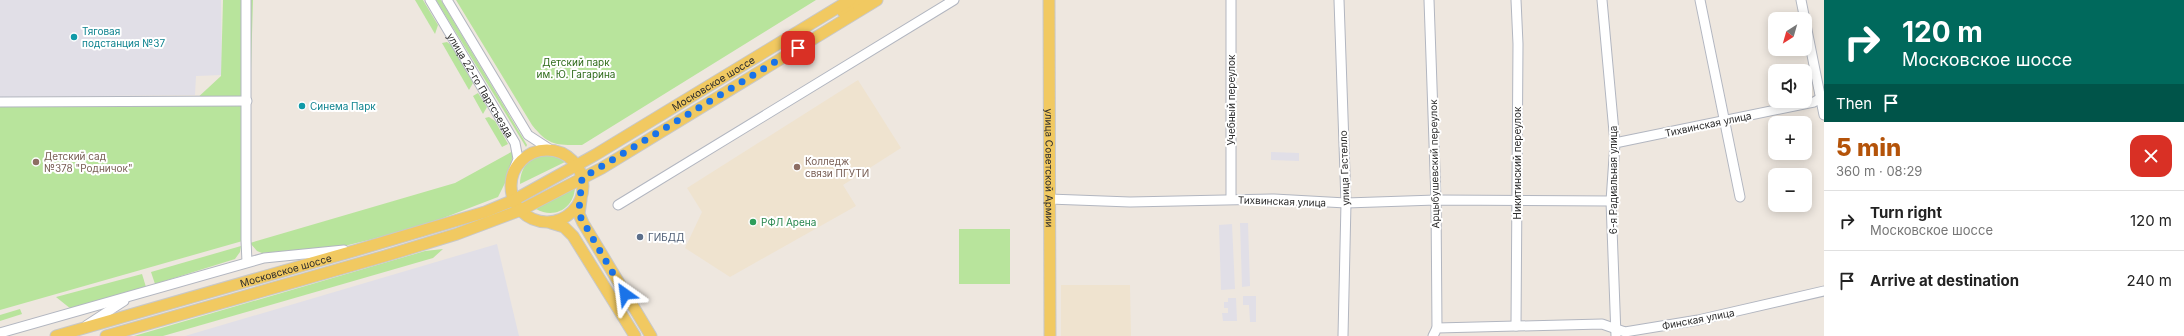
<!DOCTYPE html>
<meta charset="utf-8">
<style>
body{margin:0;font-family:Inter,sans-serif;background:#f2f2f2;color:#222;height:100vh;display:flex;flex-direction:column;font-size:15px;white-space:nowrap}
*{box-sizing:border-box;margin:0}
p{font-size:13px;color:#767676}
.icon{flex:none;width:22px;height:22px;fill:none;stroke:currentColor;stroke-width:2;stroke-linecap:round;stroke-linejoin:round}
.map{position:relative;flex:1;overflow:hidden}
.drawer{display:flex;flex-direction:column;background:#fff;width:360px}
.drawer>*{flex:none}
.top-card{background:#00695c;color:#fff;overflow:hidden}
.needle{width:26px;rotate:217deg}
.controls{position:absolute;left:1768px;top:12px;display:grid;gap:8px}
.controls a{display:grid;place-items:center;width:44px;height:44px;border-radius:8px;background:#fff;box-shadow:0 2px 10px #0003;font-size:20px}
.pin{position:absolute;display:grid;place-items:center;width:34px;height:34px;color:#fff;margin:-17px;border-radius:8px;box-shadow:0 2px 6px #0006}
.me{position:absolute;width:44px;margin:-22px;rotate:329deg;stroke-linejoin:round;filter:drop-shadow(0 0 3px #0008)}
.turn{display:flex;align-items:center;gap:14px;height:84px;padding:0 12px;font-size:18px}
.turn .icon{width:52px;height:52px;stroke-width:2.5}
.turn b{display:block;font-size:28px;line-height:34px}
.then{display:flex;align-items:center;height:38px;padding:0 12px;background:#0003;gap:8px;font-size:15px}
.round{display:grid;place-items:center;flex:none;width:42px;height:42px;border-radius:12px;background:#f2f2f2}
.head{display:flex;align-items:center;justify-content:space-between;height:68px;padding:0 12px}
h1{font-size:24px;font-weight:800;line-height:30px;color:#b45309}
ul{padding:0;list-style:none}
li{display:flex;align-items:center;gap:12px;height:60px;padding:0 12px;border-top:1px solid #e0e0e0}
li div{flex:1}
li b{display:block;font-size:15px}
li em{font-style:normal}
main{display:flex;flex:1;min-height:0}
.map>svg:first-child{display:block}
</style>
<main>
<div class="map">
<svg width="1824" height="336" viewBox="0 0 1824 336">
<rect width="100%" height="100%" fill="#eee7df"/>
<g fill="#e1dfe7">
<polygon points="0,0 221,0 222,75 196,76 195,95 0,97"/>
<polygon points="1271,152 1299,153 1299,161 1271,160"/>
<polygon points="1240,223 1248,223 1250,286 1242,287"/>
<polygon points="1232,224 1235,289 1221,290 1219,225"/>
<polygon points="497,244 519,336 185,336"/>
<polygon points="1243,296 1256,296 1256,322 1250,322 1249,305 1243,305"/>
<polygon points="1228,298 1236,298 1237,321 1223,321 1222,313 1228,313 1228,308 1224,308 1224,302 1228,302"/>
</g>
<g fill="#efe3cf">
<polygon points="858,80 901,148 843,185 856,206 730,277 685,248 702,212 687,188"/>
<polygon points="1061,285 1130,285 1131,336 1061,336"/>
</g>
<g fill="#b8e49c">
<polygon points="223,0 253,0 246,240 0,310 0,102 194,101 221,76"/>
<polygon points="415,0 423,0 438,25 435,34"/>
<polygon points="436,0 441,0 527,145 526,147"/>
<path d="M456,0h360l-234,145c-27,0 -33,1 -50,-20z"/>
<polygon points="447,42 452,46 473,83 469,90 442,43"/>
<polygon points="478,93 487,107 483,114 473,96"/>
<polygon points="489,117 495,121 508,144 502,147 485,118"/>
<polygon points="513,151 510,173 498,197 425,225 369,240 344,246 262,253 257,251 250,243 455,183"/>
<path d="M546,155l13,3 6,4 -45,22c0,-16 9,-28 26,-29z"/>
<path d="M575,187c-1,22 -21,32 -39,22z"/>
<rect x="959" y="229" width="51" height="55"/>
<polygon points="241,246 240,252 235,259 155,284 151,272"/>
<polygon points="443,249 433,258 163,336 134,336 425,251"/>
<polygon points="142,274 146,287 71,309 56,297"/>
<polygon points="20,309 22,314 0,321 0,315"/>
</g>
<g fill="none" stroke-linecap="round" stroke-linejoin="round">
<defs>
<g id="minor">
<polyline points="246,0 246,240 247,262"/>
<path id="s1" d="M430,0l85,143 3,16 -5,13"/>
<polyline points="447,0 528,135 551,150"/>
<polyline points="1339,0 1346,203 1343,336"/>
<polyline points="1429,0 1436,200 1437,328"/>
<polyline points="1516,0 1518,44 1516,326"/>
<polyline points="1602,0 1615,143 1611,201 1616,336"/>
<polyline points="1700,0 1740,197"/>
<polyline points="1801,0 1824,115"/>
<polyline points="0,102 247,101"/>
<polyline points="1615,143 1814,102 1824,96"/>
<polyline points="1049,199 1130,202 1274,199 1346,203 1436,200 1611,201"/>
<polyline points="1231,199 1231,0"/>
<polyline points="618,205 954,0"/>
<polyline points="87,325 124,301"/>
<polyline points="0,333 264,258 344,250"/>
<polyline points="1433,336 1437,328 1602,324 1625,332 1698,320 1824,291"/>
</g>
<g id="major">
<path id="s2" d="M1049,0l1,336"/>
<polyline points="843,12 863,0"/>
<circle cx="547" cy="186" r="36"/>
<polyline points="581,200 579,214 583,223 651,336"/>
<polyline points="551,223 564,227 573,236 635,336"/>
<path id="s3" d="M56,336l301,-86 128,-38 29,-12 81,-45 255,-155"/>
<polyline points="106,336 385,256 457,234 521,210 602,168 877,0"/>
</g>
</defs>
<use href="#minor" stroke="#b2b6c0" stroke-width="11"/>
<use href="#major" stroke="#c8c8c8" stroke-width="13"/>
<use href="#minor" stroke="#fff" stroke-width="9"/>
<use href="#major" stroke="#f1c961" stroke-width="11"/>
</g>
<g fill="none" stroke-linecap="round" stroke-linejoin="round">
<polyline stroke="#1a73e8" stroke-width="7" stroke-dasharray="0 12.6" points="625,294 581,218 579,210 582,178 798,48"/>
</g>
<g fill="#0f9aa8" stroke="#fff" stroke-width="1.5">
<circle cx="74" cy="37" r="4"/>
<circle cx="302" cy="106" r="4"/>
</g>
<g fill="#8d6e63" stroke="#fff" stroke-width="1.5">
<circle cx="36" cy="162" r="4"/>
<circle cx="797" cy="167" r="4"/>
</g>
<circle fill="#2e9e5b" stroke="#fff" stroke-width="1.5" cx="753" cy="222" r="4"/>
<circle fill="#5c6f8a" stroke="#fff" stroke-width="1.5" cx="640" cy="237" r="4"/>
<g text-anchor="middle" stroke-width="4" stroke-linejoin="round" paint-order="stroke">
<g font-size="10" fill="#0d838f" stroke="#fff" text-anchor="start">
<text x="82" y="35">Тяговая<tspan x="82" dy="12">подстанция №37</tspan></text>
<text x="310" y="110">Синема Парк</text>
</g>
<g font-size="10" fill="#2f6b1b" stroke="#fff">
<text x="576" y="66">Детский парк<tspan x="576" dy="12">им. Ю. Гагарина</tspan></text>
</g>
<g font-size="10" fill="#2c2c2c" stroke="#fff">
<text dy="4" stroke="none"><textPath href="#s3" startOffset="709">Московское шоссе</textPath></text>
<text dy="4" stroke="none"><textPath href="#s1" startOffset="99">улица 22-го Партсъезда</textPath></text>
<text transform="translate(1231 100) rotate(-90)" y="4">Учебный переулок</text>
<text transform="translate(1708 124) rotate(-12)" y="4">Тихвинская улица</text>
<text transform="translate(1517 163) rotate(-90)" y="4">Никитинский переулок</text>
<text transform="translate(1434 164) rotate(-91)" y="4">Арцыбушевский переулок</text>
<text dy="4" stroke="none"><textPath href="#s2" startOffset="168">улица Советской Армии</textPath></text>
<text transform="translate(1344 168) rotate(-92)" y="4">улица Гастелло</text>
<text transform="translate(1613 180) rotate(-90)" y="4">6-я Радиальная улица</text>
<text transform="translate(1282 201) rotate(2)" y="4">Тихвинская улица</text>
<text dy="4" stroke="none"><textPath href="#s3" startOffset="239">Московское шоссе</textPath></text>
<text transform="translate(1698 319) rotate(-11)" y="4">Финская улица</text>
</g>
<g font-size="10" fill="#785e54" stroke="#fff" text-anchor="start">
<text x="44" y="160">Детский сад<tspan x="44" dy="12">№378 "Родничок"</tspan></text>
<text x="805" y="165">Колледж<tspan x="805" dy="12">связи ПГУТИ</tspan></text>
</g>
<g font-size="10" fill="#27864d" stroke="#fff" text-anchor="start">
<text x="761" y="226">РФЛ Арена</text>
</g>
<g font-size="10" fill="#4e5e75" stroke="#fff" text-anchor="start">
<text x="648" y="241">ГИБДД</text>
</g>
</g>
</svg>
<div class="controls">
<a><svg class="needle" viewBox="-14 -14 28 28"><path d="M0-13l5 13h-10z" fill="#e53935"/><path d="M0 13l5-13h-10z" fill="#767676"/></svg></a>
<a><svg class="icon" aria-label="sound" viewBox="0 0 24 24"><path d="M4 9h4l5-4v14l-5-4H4zM17 9q2 3 0 6"/></svg></a>
<a>+</a>
<a>−</a>
</div>
<div class="pin" style="left:798px;top:48px;background:#d93025"><svg class="icon" aria-label="arrive" viewBox="0 0 24 24"><path d="M6 21V4h12l-3 4 3 4H6"/></svg></div>
<svg class="me" style="left:625px;top:294px" viewBox="-20 -20 40 40"><path d="M0-17L14 15 0 8-14 15z" fill="#1a73e8" stroke="#fff" stroke-width="4"/></svg>
</div>
<section class="drawer">
<div class="top-card">
<div class="turn"><svg class="icon" aria-label="right" viewBox="0 0 24 24"><path d="M7 20v-9h11M14 6l5 5-5 5"/></svg><div><b>120 m</b>Московское шоссе</div></div>
<div class="then">Then<svg class="icon" aria-label="arrive" viewBox="0 0 24 24"><path d="M6 21V4h12l-3 4 3 4H6"/></svg></div>
</div>
<div class="head"><div><h1>5 min</h1><p>360 m · 08:29</p></div><a class="round" style="background:#d93025;color:#fff"><svg class="icon" aria-label="close" viewBox="0 0 24 24"><path d="M6 6l12 12M18 6L6 18"/></svg></a></div>
<ul>
<li><svg class="icon" aria-label="right" viewBox="0 0 24 24"><path d="M7 20v-9h11M14 6l5 5-5 5"/></svg><div><b>Turn right</b><p>Московское шоссе</p></div><em>120 m</em></li>
<li><svg class="icon" aria-label="arrive" viewBox="0 0 24 24"><path d="M6 21V4h12l-3 4 3 4H6"/></svg><div><b>Arrive at destination</b></div><em>240 m</em></li>
</ul>
</section>
</main>
